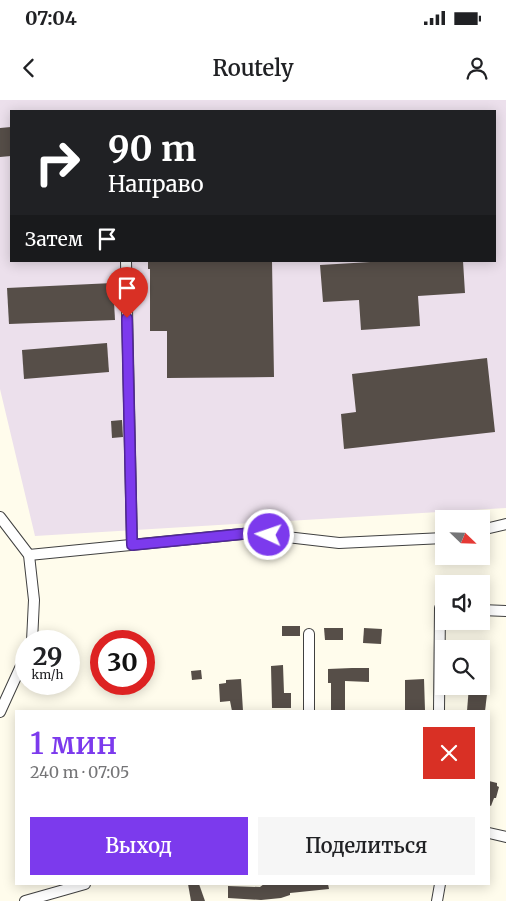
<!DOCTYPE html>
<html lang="ru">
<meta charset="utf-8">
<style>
body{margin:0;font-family:Merriweather,serif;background:#f6f6f6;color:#202124;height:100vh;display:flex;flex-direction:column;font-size:19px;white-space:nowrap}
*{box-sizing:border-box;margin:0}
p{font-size:16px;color:#757577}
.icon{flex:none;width:28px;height:28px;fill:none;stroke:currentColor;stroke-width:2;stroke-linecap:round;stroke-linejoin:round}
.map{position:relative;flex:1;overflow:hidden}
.drawer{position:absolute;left:15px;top:610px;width:475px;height:175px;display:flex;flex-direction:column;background:#fff;border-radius:0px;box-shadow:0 2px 12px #0003}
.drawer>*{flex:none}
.top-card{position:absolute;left:10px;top:10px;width:486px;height:152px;border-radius:0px;box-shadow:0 2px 12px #0003;background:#202124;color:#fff;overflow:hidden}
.needle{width:32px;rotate:113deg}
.buttons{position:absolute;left:435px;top:410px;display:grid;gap:10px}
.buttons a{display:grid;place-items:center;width:55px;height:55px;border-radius:0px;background:#fff;box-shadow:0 2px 12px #0003;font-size:25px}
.speed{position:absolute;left:15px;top:530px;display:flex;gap:10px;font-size:25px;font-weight:700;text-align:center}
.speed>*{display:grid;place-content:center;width:65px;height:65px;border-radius:50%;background:#fff;box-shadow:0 2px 12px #0003;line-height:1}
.speed small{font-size:12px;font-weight:400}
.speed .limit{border:8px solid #d22;background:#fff;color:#111}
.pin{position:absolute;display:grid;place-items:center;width:42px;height:42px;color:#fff;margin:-51px -21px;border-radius:50% 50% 50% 0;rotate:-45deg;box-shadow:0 0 5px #0007}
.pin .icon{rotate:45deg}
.me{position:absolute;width:55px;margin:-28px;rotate:273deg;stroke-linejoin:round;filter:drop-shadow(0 0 4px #0008)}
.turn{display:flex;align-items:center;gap:18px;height:105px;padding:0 15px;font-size:22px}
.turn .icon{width:65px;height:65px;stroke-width:2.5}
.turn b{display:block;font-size:35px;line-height:42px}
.then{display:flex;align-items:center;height:48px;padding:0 15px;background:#0003;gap:10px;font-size:19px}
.round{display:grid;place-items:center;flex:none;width:52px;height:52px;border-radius:0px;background:#f6f6f6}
.head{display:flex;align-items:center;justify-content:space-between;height:85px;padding:0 15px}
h1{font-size:30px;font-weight:600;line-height:38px;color:#7c3aed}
.primary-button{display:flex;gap:10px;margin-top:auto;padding:10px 15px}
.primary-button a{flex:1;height:58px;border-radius:0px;background:#7c3aed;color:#fff;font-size:20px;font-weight:600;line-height:58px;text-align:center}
.primary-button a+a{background:#f6f6f6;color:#202124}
.status{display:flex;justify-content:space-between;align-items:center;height:35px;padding:0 25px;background:#fff;direction:ltr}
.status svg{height:14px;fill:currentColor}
header{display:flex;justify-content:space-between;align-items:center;height:65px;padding:0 15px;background:#fff;font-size:22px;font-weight:600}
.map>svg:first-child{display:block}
</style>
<div class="status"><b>07:04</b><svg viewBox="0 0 49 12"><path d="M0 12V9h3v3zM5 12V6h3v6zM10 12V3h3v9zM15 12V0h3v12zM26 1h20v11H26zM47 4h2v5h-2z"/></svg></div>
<header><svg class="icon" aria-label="back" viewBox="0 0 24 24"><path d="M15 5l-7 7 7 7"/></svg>Routely<svg class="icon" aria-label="person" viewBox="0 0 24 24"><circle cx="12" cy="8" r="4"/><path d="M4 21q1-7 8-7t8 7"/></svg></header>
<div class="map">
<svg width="506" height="801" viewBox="0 0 506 801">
<rect width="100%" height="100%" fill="#fffcec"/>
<path fill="#ece0ec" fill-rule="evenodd" d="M0,0h506v408l-471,28 -35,-147zM11,11h484v150h-484z"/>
<g fill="#564e48">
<polygon points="11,27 11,56 0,57 0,28"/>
<polygon points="148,161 272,161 274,277 167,278 167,231 150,231 150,169 148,169"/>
<polygon points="387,161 463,161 465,193 418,196 420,226 361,230 359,200 323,202 320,165"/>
<polygon points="113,183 115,220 9,224 7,188"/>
<polygon points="107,243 109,272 24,279 22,250"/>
<polygon points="487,258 495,332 344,349 341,314 356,312 352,274"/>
<polygon points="122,320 123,337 112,338 111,321"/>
<rect x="282" y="526" width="18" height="10"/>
<polygon points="324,528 343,528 343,540 325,540"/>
<polygon points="364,528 382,529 381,544 363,543"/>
<polygon points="283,565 284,593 291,593 291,608 272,608 271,566"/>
<polygon points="352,568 369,568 369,582 345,581 345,611 331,611 331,583 328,583 328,569"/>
<polygon points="201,570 202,579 192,580 191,571"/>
<polygon points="241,579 243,611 232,611 230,601 220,602 219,584 226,583 226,580"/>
<polygon points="424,579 425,611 405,611 405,580"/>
<polygon points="469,586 488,586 485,611 467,611"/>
<polygon points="489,681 497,683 497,686 499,687 496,698 494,698 491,706 489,705"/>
<polygon points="188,784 199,784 205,801 191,801"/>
<polygon points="264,784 328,784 329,789 290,793 290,795 281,798 261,800 228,798 228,786 260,787"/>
</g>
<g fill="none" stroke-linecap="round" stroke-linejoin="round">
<defs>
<g id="minor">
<polyline points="126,161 132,445"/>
<polyline points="0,417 29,455 34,500 32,541"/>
<polyline points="481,430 506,424"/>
<polyline points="29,455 252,433 339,443 444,438"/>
<polyline points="481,510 506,511"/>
<polyline points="309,611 309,534"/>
<polyline points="439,611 440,508 444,508"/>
<polyline points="0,612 26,555"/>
<polyline points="489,733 506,737"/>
<polyline points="25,801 85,784"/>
<polyline points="437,801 440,784"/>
</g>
</defs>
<use href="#minor" stroke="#404040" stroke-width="12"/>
<use href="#minor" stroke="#fff" stroke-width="10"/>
</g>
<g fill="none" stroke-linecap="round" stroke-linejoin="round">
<defs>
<polyline id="route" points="127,218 132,445 252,433 269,435"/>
</defs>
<use href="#route" stroke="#51269a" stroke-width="12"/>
<use href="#route" stroke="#7c3aed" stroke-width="9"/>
</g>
</svg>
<div class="buttons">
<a><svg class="needle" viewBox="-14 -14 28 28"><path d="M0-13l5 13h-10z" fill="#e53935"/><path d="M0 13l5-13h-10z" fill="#757577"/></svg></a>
<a><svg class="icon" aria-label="sound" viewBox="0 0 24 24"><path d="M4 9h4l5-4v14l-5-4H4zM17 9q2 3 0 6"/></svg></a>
<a><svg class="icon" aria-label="search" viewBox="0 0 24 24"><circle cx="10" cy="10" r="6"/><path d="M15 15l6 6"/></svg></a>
</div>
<div class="speed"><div>29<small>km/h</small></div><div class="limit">30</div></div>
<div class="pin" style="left:127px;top:218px;background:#d93025"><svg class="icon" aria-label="arrive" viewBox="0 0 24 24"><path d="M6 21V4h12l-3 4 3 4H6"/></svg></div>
<svg class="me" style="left:269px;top:435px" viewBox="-20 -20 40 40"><circle r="17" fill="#7c3aed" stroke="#fff" stroke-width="3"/><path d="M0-11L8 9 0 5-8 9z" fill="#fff"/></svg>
<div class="top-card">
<div class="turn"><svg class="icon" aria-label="right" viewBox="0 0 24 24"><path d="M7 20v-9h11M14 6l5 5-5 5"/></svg><div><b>90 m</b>Направо</div></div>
<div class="then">Затем<svg class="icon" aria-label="arrive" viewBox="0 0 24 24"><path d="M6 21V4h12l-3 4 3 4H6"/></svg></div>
</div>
<section class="drawer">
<div class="head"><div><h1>1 мин</h1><p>240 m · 07:05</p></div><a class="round" style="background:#d93025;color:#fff"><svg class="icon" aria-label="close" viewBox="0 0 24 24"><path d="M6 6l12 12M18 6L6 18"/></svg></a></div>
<div class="primary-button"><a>Выход</a><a>Поделиться</a></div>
</section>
</div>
